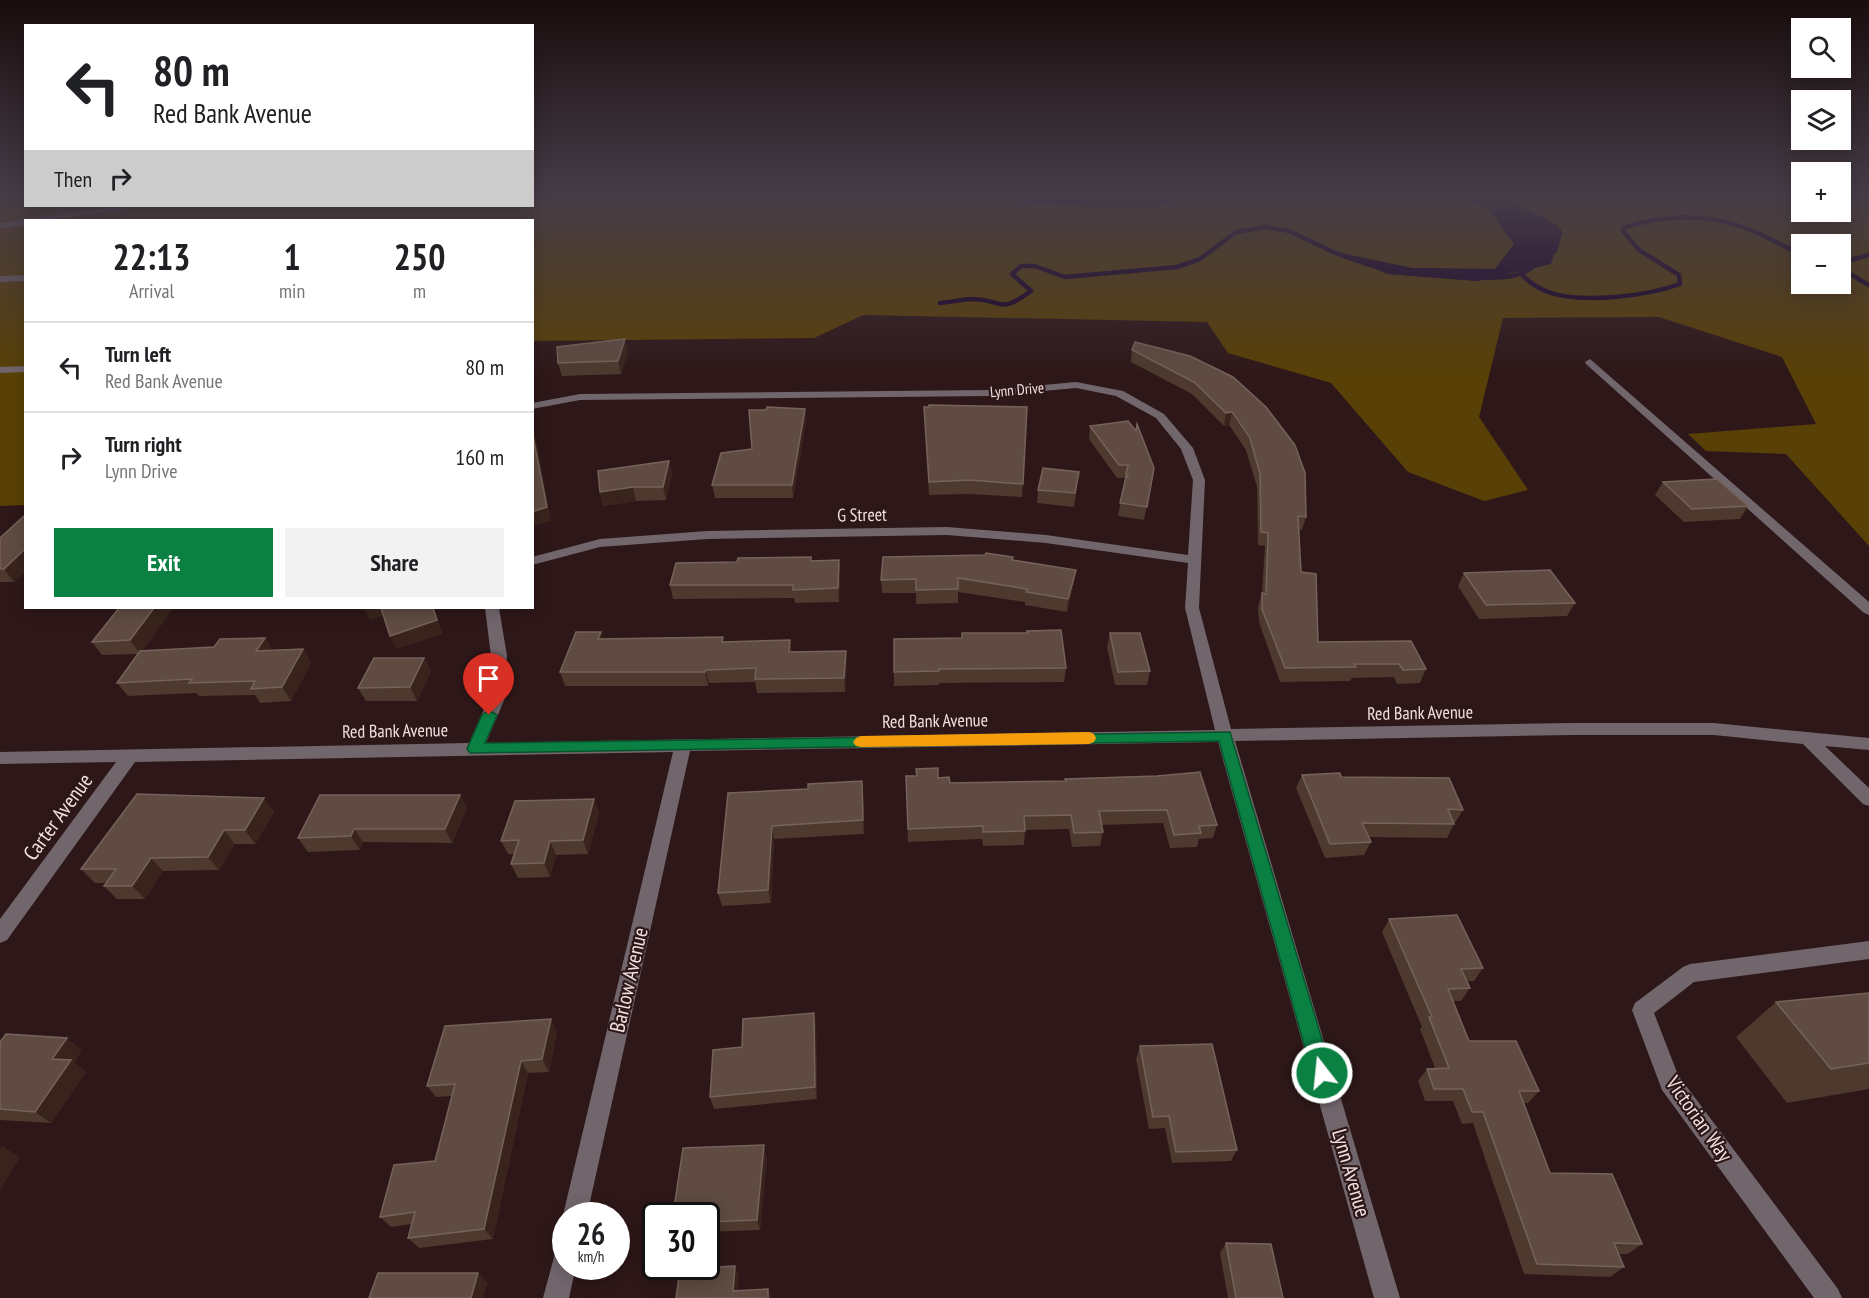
<!DOCTYPE html>
<meta charset="utf-8">
<style>
body{margin:0;font-family:"PT Sans Narrow",sans-serif;background:#f2f2f2;color:#202124;height:100vh;display:flex;flex-direction:column;font-size:22px;white-space:nowrap}
*{box-sizing:border-box;margin:0}
p{font-size:20px;color:#757577}
.icon{flex:none;width:33px;height:33px;fill:none;stroke:currentColor;stroke-width:2;stroke-linecap:round;stroke-linejoin:round}
.map{position:relative;flex:1;overflow:hidden}
.sheet{position:absolute;left:24px;top:219px;width:510px;height:390px;display:flex;flex-direction:column;background:#fff;border-radius:0px;box-shadow:0 3px 15px #0003}
.sheet>*{flex:none}
.hud{position:absolute;left:24px;top:24px;width:510px;height:183px;border-radius:0px;box-shadow:0 3px 15px #0003;background:#fff;color:#202124;overflow:hidden}
.buttons{position:absolute;left:1791px;top:18px;display:grid;gap:12px}
.buttons a{display:grid;place-items:center;width:60px;height:60px;border-radius:0px;background:#fff;box-shadow:0 3px 15px #0003;font-size:30px}
.speed{position:absolute;left:552px;top:1202px;display:flex;gap:12px;font-size:30px;font-weight:700;text-align:center}
.speed>*{display:grid;place-content:center;width:78px;height:78px;border-radius:50%;background:#fff;box-shadow:0 3px 15px #0003;line-height:1}
.speed small{font-size:15px;font-weight:400}
.speed .limit{border:3px solid #111;border-radius:9px;background:#fff;color:#111}
.pin{position:absolute;display:grid;place-items:center;width:51px;height:51px;color:#fff;margin:-62px -26px;border-radius:50% 50% 50% 0;rotate:-45deg;box-shadow:0 0 6px #0007}
.pin .icon{rotate:45deg}
.me{position:absolute;width:66px;margin:-33px;rotate:344deg;stroke-linejoin:round;filter:drop-shadow(0 0 4px #0008)}
.turn{display:flex;align-items:center;gap:21px;height:126px;padding:0 30px;font-size:27px}
.turn .icon{width:78px;height:78px;stroke-width:2.5}
.turn b{display:block;font-size:42px;line-height:51px}
.then{display:flex;align-items:center;height:57px;padding:0 30px;background:#0003;gap:12px;font-size:22px}
.eta{display:flex;justify-content:space-evenly;align-items:center;height:102px;text-align:center}
.eta b{font-size:36px;font-weight:600;line-height:42px}
.primary-button{display:flex;gap:12px;margin-top:auto;padding:12px 30px}
.primary-button a{flex:1;height:69px;border-radius:0px;background:#0b8043;color:#fff;font-size:24px;font-weight:600;line-height:69px;text-align:center}
.primary-button a+a{background:#f2f2f2;color:#202124}
ul{padding:0;list-style:none}
li{display:flex;align-items:center;gap:18px;height:90px;padding:0 30px;border-top:2px solid #e0e0e0}
li div{flex:1}
li b{display:block;font-size:22px}
li em{font-style:normal}
.map>svg:first-child{display:block}
</style>
<div class="map">
<svg width="1869" height="1298" viewBox="0 0 1869 1298">
<rect width="100%" height="100%" fill="#2e1718"/>
<path fill="#594006" fill-rule="evenodd" d="M0,195h25l1,11h506l1,-11h336l274,13 65,-13h250l31,14 25,35 -19,25 -83,-1 -76,-16 52,22 90,7 82,-52 -67,-34h308l1,17h38l1,-17h28v351l-83,-92 -80,-3 -18,-17 128,-10 -34,-67 -123,-40 -156,1 -24,99 49,73 -44,11 -76,-29 -77,-89 -103,-30 -21,-31 -344,-7 -49,23 -281,3 -1,-121h-506l-1,285 -25,1zM1802,244h38v40h-38z"/>
<g fill="#180027">
<polygon points="869,195 1208,195 1143,208"/>
<polygon points="1458,195 1493,195 1561,229 1551,264 1478,281 1388,274 1331,251 1412,268 1495,269 1514,244 1489,209"/>
</g>
<g fill="none" stroke-linecap="round" stroke-linejoin="round">
<g stroke="#180027" stroke-width="4.5">
<polyline points="1840,263 1869,255"/>
<polyline points="1840,268 1869,285"/>
<path d="M1521,274c8,8 16,14 27,18 34,12 99,4 132,-8l-1,-9 -40,-25 -16,-19v-3c44,-15 90,-14 133,4 15,7 30,16 46,22"/>
<path d="M1486,278c14,-1 30,0 42,-8 10,-6 15,-15 27,-19l5,-18 -4,-6 -60,-32"/>
<path d="M940,303c11,-1 23,-4 33,-4 33,1 25,16 58,-8l-19,-17 9,-8h14l30,11 112,-10 23,-8 36,-27 30,-5 23,4 49,23 31,11"/>
</g>
<g fill="#71666c" fill-rule="evenodd">
<polygon points="124,206 143,206 48,220 29,220 33,218"/>
<polygon points="26,220 29,220 26,220 26,225 0,229 0,223"/>
<polygon points="26,275 26,281 0,282 0,276"/>
<polygon points="1590,359 1869,602 1869,615 1864,613 1586,364 1585,362"/>
<polygon points="26,366 26,372 0,373 0,367"/>
<polygon points="1076,382 1123,391 1164,414 1193,448 1205,480 1199,608 1231,729 1573,723 1714,723 1869,738 1869,750 1825,746 1869,788 1869,806 1863,804 1803,744 1714,735 1573,735 1235,741 1400,1298 1374,1298 1218,742 690,751 587,1215 566,1215 566,1221 563,1215 673,752 135,762 7,940 0,943 0,919 116,762 0,764 0,752 469,743 489,698 491,656 485,608 499,608 507,656 505,698 486,743 1215,730 1185,608 1188,563 1046,543 947,535 707,539 600,547 532,565 532,557 600,539 707,531 947,527 1046,535 1188,555 1193,480 1181,449 1156,418 1116,396 1076,388 990,396 580,400 532,409 532,403 580,394 990,390"/>
<polygon points="1869,941 1869,959 1694,982 1654,1013 1678,1075 1838,1289 1842,1298 1814,1298 1662,1090 1632,1010 1635,1003 1683,967 1690,964"/>
<polygon points="566,1243 566,1266 576,1266 569,1298 543,1298 557,1246"/>
</g>
</g>
<g fill="#4d392d">
<polygon points="1132,350 1190,356 1306,517 1302,530 1299,529 1301,572 1318,642 1426,669 1420,683 1397,684 1394,677 1352,678 1350,681 1280,682 1259,622 1258,607 1262,593 1265,546 1258,545 1257,487 1246,450 1229,425 1224,426 1192,394 1131,362"/>
<polygon points="628,351 621,374 562,376 558,363"/>
<polygon points="924,407 1027,407 1022,497 968,494 929,495"/>
<polygon points="805,409 806,422 793,498 715,498 712,485 752,449"/>
<polygon points="1090,426 1154,468 1144,520 1118,516 1125,478 1117,478 1089,439"/>
<polygon points="669,461 672,474 666,500 636,501 603,506 600,492"/>
<polygon points="1079,472 1074,507 1037,503 1038,490"/>
<polygon points="1663,482 1748,506 1740,519 1684,522 1655,495"/>
<polygon points="26,516 26,571 14,582 0,582 0,538"/>
<polygon points="839,560 840,574 839,602 795,603 794,598 673,599 670,585 811,561"/>
<polygon points="1013,560 1074,583 1067,612 1025,605 1025,602 958,592 958,603 916,604 916,593 882,593 881,580"/>
<polygon points="1464,573 1575,603 1567,616 1479,619 1458,586"/>
<polygon points="119,608 173,608 142,651 214,647 265,638 272,650 303,649 311,663 291,701 260,703 255,695 199,696 196,693 128,696 117,683 138,654 102,655 92,642"/>
<polygon points="601,632 603,639 723,642 790,640 792,652 847,665 845,692 757,693 755,682 709,683 708,686 565,686 560,672"/>
<polygon points="1110,633 1150,671 1147,685 1115,685 1107,647"/>
<polygon points="894,639 1066,668 1064,682 939,683 939,685 894,686"/>
<polygon points="424,658 431,671 417,701 366,701 358,688"/>
<polygon points="1302,775 1341,777 1463,810 1455,823 1454,823 1454,824 1447,838 1369,837 1371,842 1364,855 1325,858 1296,788"/>
<polygon points="906,776 938,778 950,783 1065,781 1217,825 1213,838 1199,839 1197,847 1170,848 1163,823 1101,825 1103,832 1100,846 1072,847 1069,829 1025,830 1024,845 983,846 982,839 908,842"/>
<polygon points="728,793 863,795 864,834 774,839 771,903 722,906 718,893"/>
<polygon points="460,795 467,808 452,843 363,842 360,850 308,852 298,838"/>
<polygon points="264,798 274,812 255,844 235,844 219,870 163,871 145,899 117,899 104,886 106,883 95,883 81,869"/>
<polygon points="599,812 588,854 556,855 550,877 518,878 511,864 515,854 508,854 501,841"/>
<polygon points="1389,919 1483,968 1474,981 1466,981 1470,988 1461,1001 1453,1001 1469,1041 1539,1091 1528,1103 1523,1103 1550,1173 1642,1244 1628,1254 1618,1254 1624,1267 1610,1277 1524,1274 1473,1123 1462,1124 1453,1101 1425,1101 1418,1081 1427,1069 1435,1068 1420,1029 1422,1027 1382,932"/>
<polygon points="1869,993 1869,1089 1787,1103 1736,1037 1776,1002"/>
<polygon points="816,1025 817,1099 714,1109 710,1097 742,1047"/>
<polygon points="557,1031 549,1072 528,1073 493,1239 419,1248 408,1238 412,1224 391,1227 380,1217 435,1161 452,1096 436,1097 427,1086"/>
<polygon points="0,1042 82,1050 74,1062 86,1072 51,1123 0,1120"/>
<polygon points="1140,1046 1237,1150 1231,1161 1172,1163 1165,1128 1149,1129 1136,1059"/>
<polygon points="767,1157 760,1230 706,1232 706,1215"/>
<polygon points="1226,1243 1283,1298 1228,1298 1220,1253"/>
</g>
<g fill="#39241d">
<polygon points="625,339 628,351 621,374 618,361"/>
<polygon points="805,409 806,422 793,498 792,485"/>
<polygon points="1232,412 1229,425 1224,426 1226,413"/>
<polygon points="533,431 537,444 551,521 532,526"/>
<polygon points="669,461 672,474 666,500 663,487"/>
<polygon points="633,487 636,501 603,506 600,492"/>
<polygon points="26,548 26,571 14,582 4,569"/>
<polygon points="839,560 840,574 839,602 838,588"/>
<polygon points="1076,570 1074,583 1067,612 1068,599"/>
<polygon points="154,608 173,608 140,654 130,640"/>
<polygon points="364,608 382,608 385,615 370,620"/>
<polygon points="433,608 434,608 443,634 396,649 390,636"/>
<polygon points="601,632 605,646 598,639"/>
<polygon points="265,638 273,652 256,651"/>
<polygon points="790,640 792,654 789,652"/>
<polygon points="303,649 311,663 291,701 282,687"/>
<polygon points="846,651 847,665 845,692 844,678"/>
<polygon points="424,658 431,671 417,701 410,687"/>
<polygon points="706,670 709,683 708,686 705,672"/>
<polygon points="862,781 863,795 864,834 863,820"/>
<polygon points="460,795 467,808 452,843 445,829"/>
<polygon points="264,798 274,812 255,844 245,830"/>
<polygon points="594,799 599,812 588,854 583,840"/>
<polygon points="772,826 774,839 771,903 768,890"/>
<polygon points="354,829 363,842 360,850 351,836"/>
<polygon points="224,830 235,844 219,870 208,857"/>
<polygon points="550,841 556,855 550,877 544,863"/>
<polygon points="151,858 163,871 145,899 132,886"/>
<polygon points="814,1013 816,1025 817,1099 815,1087"/>
<polygon points="551,1019 557,1031 549,1072 542,1059"/>
<polygon points="67,1038 82,1050 74,1062 86,1072 51,1123 35,1112 52,1059"/>
<polygon points="521,1061 528,1073 493,1239 484,1229"/>
<polygon points="764,1145 767,1157 760,1230 757,1220"/>
<polygon points="2,1146 20,1157 0,1190 0,1149"/>
<polygon points="735,1266 739,1276 737,1298 733,1291"/>
<polygon points="478,1273 488,1283 483,1298 471,1298"/>
<polygon points="768,1289 772,1298 768,1298"/>
</g>
<g fill="#5f4b41" stroke="#76625a" stroke-width="1.5">
<polygon points="625,339 618,361 558,363 557,347"/>
<polygon points="1135,342 1190,356 1233,377 1266,407 1295,445 1305,473 1306,517 1298,516 1301,572 1316,574 1318,642 1411,641 1426,669 1403,670 1399,664 1354,664 1356,667 1285,668 1262,609 1262,593 1266,594 1268,533 1261,532 1260,474 1250,438 1232,412 1226,413 1194,382 1132,350"/>
<polygon points="929,405 1027,407 1023,484 969,480 929,482 924,407 929,407"/>
<polygon points="767,407 805,409 792,485 712,485 721,453 752,449 749,410 766,410"/>
<polygon points="1128,421 1136,431 1137,424 1154,468 1147,507 1120,503 1126,477 1128,477 1126,474 1128,465 1119,465 1090,426"/>
<polygon points="532,431 547,507 532,512"/>
<polygon points="669,461 663,487 633,487 600,492 598,471"/>
<polygon points="1043,468 1079,472 1075,493 1038,490"/>
<polygon points="1717,479 1748,506 1692,509 1663,482"/>
<polygon points="24,516 26,516 26,548 4,569 0,569 0,538"/>
<polygon points="986,553 1013,557 1012,560 1076,570 1068,599 1026,592 1027,589 958,578 958,589 916,590 916,579 881,580 883,557 985,555"/>
<polygon points="811,557 811,561 839,560 838,588 793,590 793,585 670,585 676,563 737,562 738,558"/>
<polygon points="1550,570 1575,603 1486,605 1464,573"/>
<polygon points="119,608 154,608 130,640 92,642"/>
<polygon points="381,608 433,608 437,620 390,636"/>
<polygon points="1061,630 1066,668 939,669 939,671 894,672 894,639 962,638 962,633 1028,633 1027,631"/>
<polygon points="576,632 601,632 598,639 723,637 722,642 790,640 789,652 846,651 844,678 755,679 756,668 706,670 705,672 560,672"/>
<polygon points="1110,633 1140,633 1150,671 1118,672"/>
<polygon points="265,638 256,651 303,649 282,687 251,689 255,681 189,683 192,679 117,683 140,651 214,647 220,639"/>
<polygon points="374,658 424,658 410,687 358,688"/>
<polygon points="938,768 938,778 949,777 950,783 1066,781 1065,779 1157,776 1200,772 1217,825 1199,826 1201,833 1174,835 1167,810 1099,811 1103,832 1074,833 1071,815 1024,816 1025,831 983,832 983,826 908,829 906,776 917,776 916,769"/>
<polygon points="1340,773 1341,777 1449,778 1463,810 1448,809 1454,824 1362,823 1371,842 1330,844 1302,775"/>
<polygon points="862,781 863,820 772,826 768,890 718,893 728,793 808,789 808,784"/>
<polygon points="137,794 264,798 245,830 224,830 208,857 151,858 132,886 104,886 116,869 81,869"/>
<polygon points="320,795 460,795 445,829 354,829 351,836 298,838"/>
<polygon points="594,799 583,840 550,841 544,863 511,864 519,840 501,841 515,801"/>
<polygon points="1457,915 1483,968 1461,969 1470,988 1448,989 1469,1041 1516,1041 1539,1091 1519,1091 1550,1173 1612,1174 1642,1244 1614,1243 1624,1267 1537,1264 1483,1112 1472,1112 1463,1089 1434,1089 1427,1069 1449,1068 1429,1017 1432,1017 1389,919"/>
<polygon points="1869,993 1869,1063 1831,1069 1776,1002"/>
<polygon points="814,1013 815,1087 710,1097 713,1050 742,1047 743,1019"/>
<polygon points="551,1019 542,1059 521,1061 484,1229 408,1238 415,1212 380,1217 394,1165 435,1161 455,1084 427,1086 445,1026"/>
<polygon points="6,1034 67,1038 52,1059 71,1060 35,1112 0,1109 0,1042"/>
<polygon points="1212,1044 1237,1150 1176,1152 1169,1116 1153,1117 1140,1046"/>
<polygon points="764,1145 757,1220 706,1222 706,1215 673,1215 683,1148"/>
<polygon points="1226,1243 1271,1244 1283,1298 1236,1298"/>
<polygon points="735,1266 733,1291 768,1289 768,1298 676,1298 680,1269"/>
<polygon points="378,1273 478,1273 471,1298 369,1298"/>
</g>
<linearGradient id="sky" x2="0" y2="1"><stop stop-color="#190d0d"/><stop offset="0.52" stop-color="#463c48"/><stop offset="1" stop-color="#463c48" stop-opacity="0"/></linearGradient>
<rect width="1869" height="376" fill="url(#sky)"/>
<polygon fill="#0b8043" stroke="#07532c" stroke-width="1.5" points="489,710 497,715 485,743 1230,732 1332,1073 1329,1080 1322,1083 1315,1080 1312,1073 1219,741 470,753 467,749 482,715"/>
<polygon fill="#f59e0b" points="1089,732 1094,734 1096,738 1094,742 1089,744 861,747 856,746 853,742 856,738 861,736"/>
<g text-anchor="middle" stroke-width="4.5" stroke-linejoin="round" paint-order="stroke">
<g font-size="15" fill="#f1e0e0" stroke="#2e1718">
<text transform="translate(1017 390) rotate(-5)" y="5">Lynn Drive</text>
</g>
<g font-size="18" fill="#f1e0e0" stroke="#2e1718">
<text transform="translate(862 515) rotate(-1)" y="6">G Street</text>
<text transform="translate(1420 713) rotate(-1)" y="6">Red Bank Avenue</text>
<text transform="translate(935 721) rotate(-1)" y="6">Red Bank Avenue</text>
<text transform="translate(395 731) rotate(-1)" y="6">Red Bank Avenue</text>
</g>
<g font-size="21" fill="#f1e0e0" stroke="#2e1718">
<text transform="translate(58 817) rotate(-54)" y="7">Carter Avenue</text>
<text transform="translate(629 980) rotate(-77)" y="7">Barlow Avenue</text>
<text transform="translate(1699 1119) rotate(55)" y="7">Victorian Way</text>
<text transform="translate(1351 1173) rotate(74)" y="7">Lynn Avenue</text>
</g>
</g>
</svg>
<div class="buttons">
<a><svg class="icon" aria-label="search" viewBox="0 0 24 24"><circle cx="10" cy="10" r="6"/><path d="M15 15l6 6"/></svg></a>
<a><svg class="icon" aria-label="layers" viewBox="0 0 24 24"><path d="M12 4l9 5-9 5-9-5zM3 14l9 5 9-5"/></svg></a>
<a>+</a>
<a>−</a>
</div>
<div class="speed"><div>26<small>km/h</small></div><div class="limit">30</div></div>
<div class="pin" style="left:489px;top:715px;background:#d93025"><svg class="icon" aria-label="arrive" viewBox="0 0 24 24"><path d="M6 21V4h12l-3 4 3 4H6"/></svg></div>
<svg class="me" style="left:1322px;top:1073px" viewBox="-20 -20 40 40"><circle r="17" fill="#0b8043" stroke="#fff" stroke-width="3"/><path d="M0-11L8 9 0 5-8 9z" fill="#fff"/></svg>
<div class="hud">
<div class="turn"><svg class="icon" aria-label="left" viewBox="0 0 24 24"><path d="M17 20v-9H6M10 6l-5 5 5 5"/></svg><div><b>80 m</b>Red Bank Avenue</div></div>
<div class="then">Then<svg class="icon" aria-label="right" viewBox="0 0 24 24"><path d="M7 20v-9h11M14 6l5 5-5 5"/></svg></div>
</div>
<section class="sheet">
<div class="eta">
<div><b>22:13</b><p>Arrival</p></div>
<div><b>1</b><p>min</p></div>
<div><b>250</b><p>m</p></div>
</div>
<ul>
<li><svg class="icon" aria-label="left" viewBox="0 0 24 24"><path d="M17 20v-9H6M10 6l-5 5 5 5"/></svg><div><b>Turn left</b><p>Red Bank Avenue</p></div><em>80 m</em></li>
<li><svg class="icon" aria-label="right" viewBox="0 0 24 24"><path d="M7 20v-9h11M14 6l5 5-5 5"/></svg><div><b>Turn right</b><p>Lynn Drive</p></div><em>160 m</em></li>
</ul>
<div class="primary-button"><a>Exit</a><a>Share</a></div>
</section>
</div>
